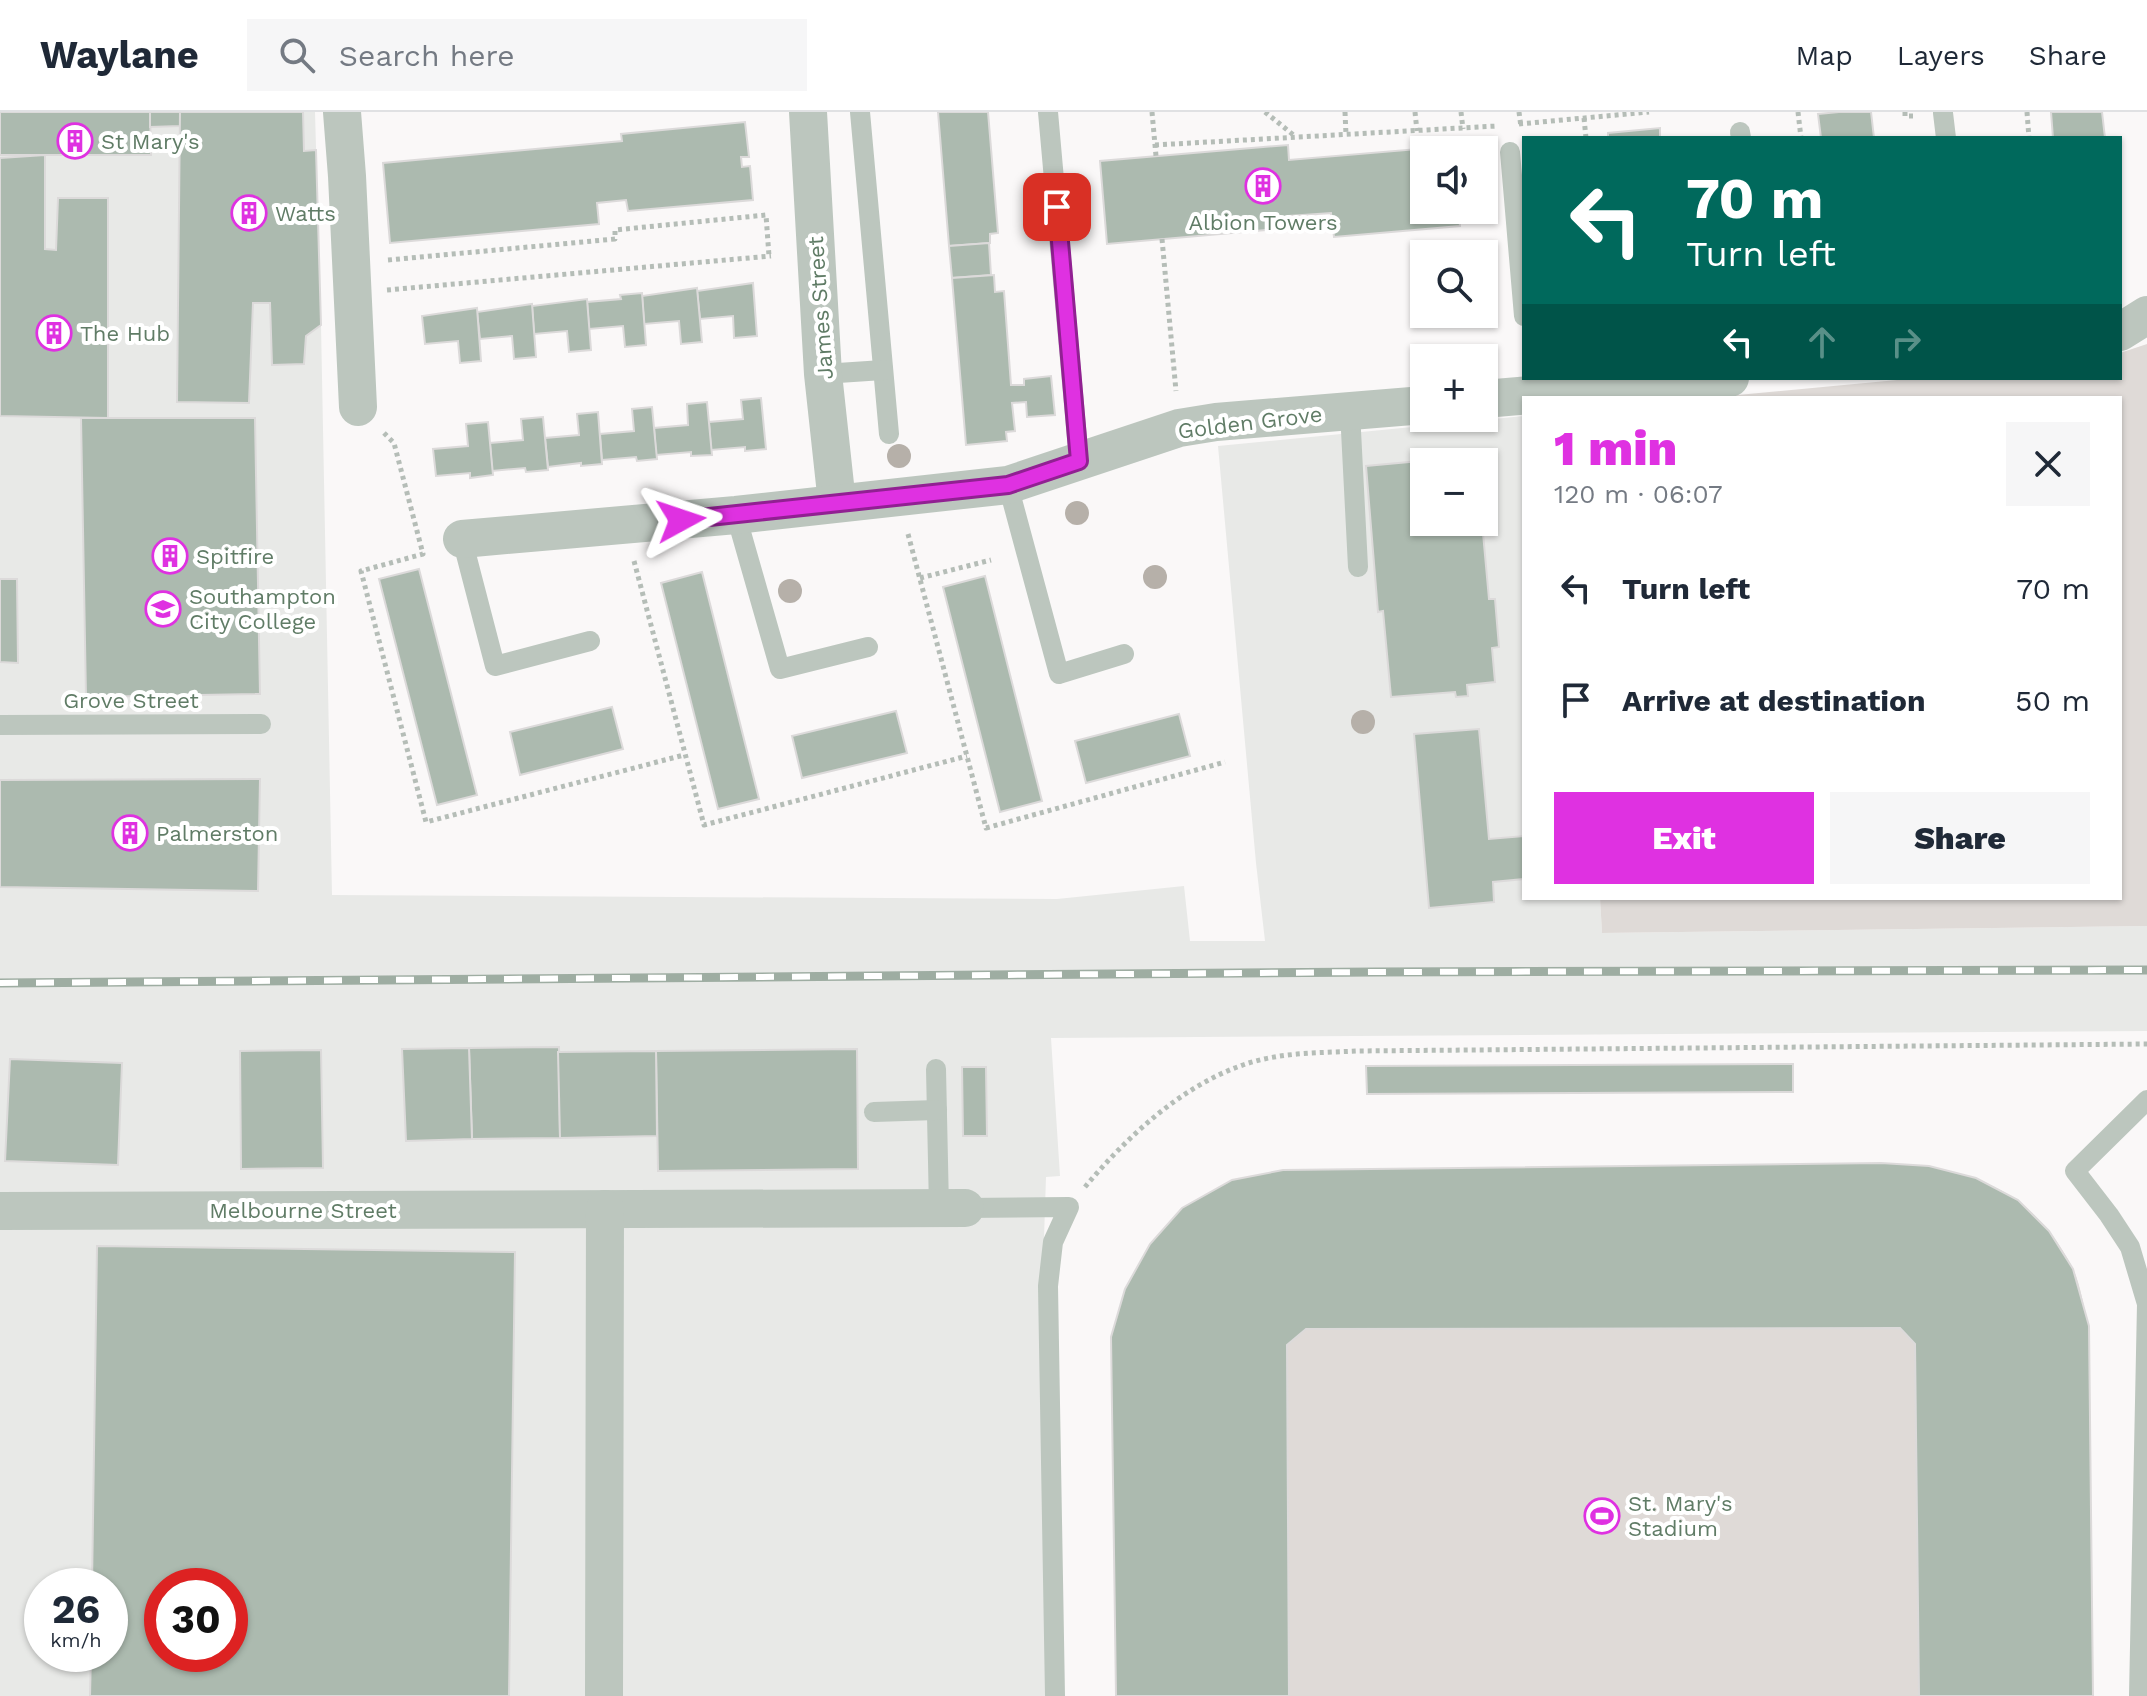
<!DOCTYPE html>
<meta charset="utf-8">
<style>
body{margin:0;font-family:"Work Sans",sans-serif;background:#f6f6f7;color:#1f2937;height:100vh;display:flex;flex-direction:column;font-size:30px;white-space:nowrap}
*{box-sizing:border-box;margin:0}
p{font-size:26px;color:#747a83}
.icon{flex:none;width:44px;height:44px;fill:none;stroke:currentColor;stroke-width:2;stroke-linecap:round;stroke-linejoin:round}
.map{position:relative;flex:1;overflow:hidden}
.side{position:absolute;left:1522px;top:284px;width:600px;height:504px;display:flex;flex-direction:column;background:#fff;border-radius:0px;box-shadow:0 2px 6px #0004}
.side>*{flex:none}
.top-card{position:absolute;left:1522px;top:24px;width:600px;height:244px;border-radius:0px;box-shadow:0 2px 6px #0004;background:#00695c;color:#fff;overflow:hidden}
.fabs{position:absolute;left:1410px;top:24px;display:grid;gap:16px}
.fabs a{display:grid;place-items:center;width:88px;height:88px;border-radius:0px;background:#fff;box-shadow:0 2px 6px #0004;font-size:40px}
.speed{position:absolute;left:24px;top:1456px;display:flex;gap:16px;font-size:40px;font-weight:700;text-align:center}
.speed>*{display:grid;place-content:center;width:104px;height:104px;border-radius:50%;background:#fff;box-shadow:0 2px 6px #0004;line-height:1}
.speed small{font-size:20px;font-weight:400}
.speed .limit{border:12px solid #d22;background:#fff;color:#111}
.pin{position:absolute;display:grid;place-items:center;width:68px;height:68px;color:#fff;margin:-34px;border-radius:16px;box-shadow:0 4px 12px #0006}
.me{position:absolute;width:88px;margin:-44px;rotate:85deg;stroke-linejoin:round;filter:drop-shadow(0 0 6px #0008)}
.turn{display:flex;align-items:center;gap:28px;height:168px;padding:0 32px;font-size:36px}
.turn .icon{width:104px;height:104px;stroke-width:2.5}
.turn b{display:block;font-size:56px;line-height:68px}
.lanes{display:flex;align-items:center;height:76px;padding:0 32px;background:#0003;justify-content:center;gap:40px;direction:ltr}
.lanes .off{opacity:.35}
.round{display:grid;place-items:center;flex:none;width:84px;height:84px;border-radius:0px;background:#f6f6f7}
.head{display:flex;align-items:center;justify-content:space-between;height:136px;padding:0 32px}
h1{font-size:48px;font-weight:800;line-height:60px;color:#df31e1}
.primary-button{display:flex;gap:16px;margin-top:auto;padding:16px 32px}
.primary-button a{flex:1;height:92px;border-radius:0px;background:#df31e1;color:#fff;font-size:32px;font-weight:800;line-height:92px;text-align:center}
.primary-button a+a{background:#f6f6f7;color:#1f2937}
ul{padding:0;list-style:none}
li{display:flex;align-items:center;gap:24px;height:112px;padding:0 32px}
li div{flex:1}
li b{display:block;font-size:30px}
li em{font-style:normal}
header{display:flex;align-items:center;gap:48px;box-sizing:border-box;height:112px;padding:0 40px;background:#fff;border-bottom:2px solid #e0e1e3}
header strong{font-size:38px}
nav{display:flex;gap:44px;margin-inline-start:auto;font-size:28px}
.search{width:560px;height:72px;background:#f6f6f7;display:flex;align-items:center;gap:20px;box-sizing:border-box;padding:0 28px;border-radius:0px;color:#747a83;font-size:30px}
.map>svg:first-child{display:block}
</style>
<header>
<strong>Waylane</strong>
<div class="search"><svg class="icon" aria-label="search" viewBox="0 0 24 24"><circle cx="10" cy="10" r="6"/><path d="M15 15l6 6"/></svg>Search here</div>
<nav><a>Map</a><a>Layers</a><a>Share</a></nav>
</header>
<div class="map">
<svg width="2147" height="1584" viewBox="0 0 2147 1584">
<rect width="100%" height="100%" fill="#faf8f8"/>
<path fill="#e8e9e7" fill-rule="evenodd" d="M0,0h315l6,213 11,570 725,4 127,-13 6,55h75l-9,-78 -38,-417 306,-30v482h76l2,35 545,-7v105l-1096,7 9,138 -14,1 -3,92 6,427h-1049zM1424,350h60v60h-60zM42,1474h68v68h-68zM162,1474h68v68h-68z"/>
<g fill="#dfdad7">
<polygon points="2147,232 2147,814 1602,821 1600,786 2120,786 2120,286 1706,286 1918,266 2120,266 2120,241"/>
<path d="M1881,1051c85,5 149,22 191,104 9,17 11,40 17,59l4,370h-977l-5,-359 14,-48 25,-45 32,-36 50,-28 51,-10z"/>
</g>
<g fill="#acbaaf" stroke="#dcdada" stroke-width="2" fill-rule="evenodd">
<polygon points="0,0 150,0 151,43 0,43"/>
<polygon points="150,0 180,0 180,14 150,15"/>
<polygon points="180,0 303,0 304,39 316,38 321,213 306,224 304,252 272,253 270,191 253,191 249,291 177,290"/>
<polygon points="938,0 988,0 998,121 990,122 990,131 949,134"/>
<polygon points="1839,0 1871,0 1874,26 1821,26 1818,2"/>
<polygon points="2051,0 2102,0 2105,26 2053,26"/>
<polygon points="745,10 749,45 741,45 742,55 750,54 753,88 628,99 626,88 597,91 599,112 390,131 383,51 622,29 621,22"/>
<polygon points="1660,16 1660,26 1608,26 1608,21"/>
<polygon points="1288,33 1289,48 1453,34 1453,38 1424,38 1424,98 1458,98 1460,114 1334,125 1331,101 1289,104 1290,116 1107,132 1100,49"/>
<polygon points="45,43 45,137 56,138 58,86 108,86 108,306 0,304 0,46"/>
<polygon points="989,131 991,163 952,166 949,134"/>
<polygon points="994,163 995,180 1004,179 1011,273 1024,273 1024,267 1051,264 1055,303 1027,305 1026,290 1012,291 1015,319 1006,320 1007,329 966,333 952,166"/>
<polygon points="753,171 757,224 734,226 733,204 700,207 697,179"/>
<polygon points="697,176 702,230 681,232 679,209 644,212 642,184"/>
<polygon points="642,181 646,233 625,235 623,214 589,217 587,190 621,187 620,183"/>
<polygon points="587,187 591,238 569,240 567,219 534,222 532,194"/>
<polygon points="532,192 536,245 514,247 512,224 480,227 477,200"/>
<polygon points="477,196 481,249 460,251 458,229 425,232 422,204"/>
<polygon points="761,286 766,337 745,339 745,335 711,338 709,310 743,307 741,288"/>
<polygon points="707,290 712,343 691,344 691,340 656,343 654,316 688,313 687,292"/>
<polygon points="652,295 657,347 637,349 636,345 602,348 600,322 634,319 632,297"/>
<polygon points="598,300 602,352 581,354 581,351 548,355 545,326 579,323 577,302"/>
<polygon points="543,305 548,358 526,360 525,356 492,359 490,331 523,328 521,307"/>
<polygon points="81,306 255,306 260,582 86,585"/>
<polygon points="488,310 493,363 470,366 470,361 436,364 433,337 468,334 466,312"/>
<polygon points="1431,348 1424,350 1424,410 1482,410 1489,487 1495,487 1499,535 1492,536 1495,570 1467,573 1468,584 1456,585 1455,580 1391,585 1383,499 1378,500 1366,354"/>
<polygon points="419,457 477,683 437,693 379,467"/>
<polygon points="702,460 759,687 718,697 661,471"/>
<polygon points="985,464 1042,689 1000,700 943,475"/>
<polygon points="0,467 17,467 18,551 0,550"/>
<polygon points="612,595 623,637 520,663 510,620"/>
<polygon points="896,599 907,641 802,666 792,624"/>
<polygon points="1179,602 1190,644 1086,671 1075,629"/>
<polygon points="1479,617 1489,727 1524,724 1524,767 1493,770 1494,790 1429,796 1414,622"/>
<polygon points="260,667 258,779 0,775 0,668"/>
<polygon points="559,935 560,1026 472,1027 469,936"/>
<polygon points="469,936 472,1027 406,1029 402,937"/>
<polygon points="857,937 858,1057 658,1059 656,939"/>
<polygon points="321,938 323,1056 241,1057 240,939"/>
<polygon points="656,939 657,1024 560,1026 558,940"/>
<polygon points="10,947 122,951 118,1053 5,1049"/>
<polygon points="1793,952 1793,980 1367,982 1366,954"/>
<polygon points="962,955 986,955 987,1024 963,1024"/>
<polygon points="1881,1051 1929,1054 1976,1066 2018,1088 2049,1119 2073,1157 2089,1214 2093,1584 1919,1584 1915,1232 1900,1216 1306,1217 1287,1233 1289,1584 1116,1584 1111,1225 1125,1177 1150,1132 1182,1096 1232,1068 1283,1058"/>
<path d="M97,1134l418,6 -6,444h-419l1,-42h19v-68h-18zM162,1474h68v68h-68z"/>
</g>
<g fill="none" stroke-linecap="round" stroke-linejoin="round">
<g stroke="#b5bdb7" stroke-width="5" stroke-dasharray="4 4" stroke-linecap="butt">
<polyline points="1152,0 1156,44"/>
<polyline points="1265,0 1296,25"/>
<polyline points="1345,0 1346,23"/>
<polyline points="1415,0 1417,19"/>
<polyline points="1461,0 1463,17"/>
<polyline points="1519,0 1521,15"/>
<polyline points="1798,0 1801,26"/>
<polyline points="1905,0 1905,4 1916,4"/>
<polyline points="2027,0 2029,26"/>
<polyline points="1584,6 1586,26"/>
<polyline points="1519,12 1649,0"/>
<polyline points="1155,33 1497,14"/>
<polyline points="1162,127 1176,279"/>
<polyline points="388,148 615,127 615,118 766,103 769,144"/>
<polyline points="387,178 771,144"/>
<polyline points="384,321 394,331 423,442 361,459 426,710 684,643"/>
<polyline points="908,422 986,716 1225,650"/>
<polyline points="634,449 704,713 967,644"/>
<polyline points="920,466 991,448"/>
<path d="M1085,1075c41,-49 94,-99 155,-121 37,-14 79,-13 117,-15l790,-7"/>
</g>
<g stroke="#bcc6be" stroke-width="20">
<polyline points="860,0 889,322"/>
<polyline points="1048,0 1079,349"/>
<polyline points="1943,1 1946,26"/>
<polyline points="1740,20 1741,26"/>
<polyline points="1510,40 1524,204"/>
<polyline points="823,262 883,258"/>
<polyline points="1350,299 1358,455"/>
<polyline points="1008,373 1059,562 1124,542"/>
<polyline points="736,403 780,557 868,535"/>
<polyline points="462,427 495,554 590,529"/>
<polyline points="0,613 261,612"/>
<polyline points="936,957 939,1096"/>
<polyline points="874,1000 937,998"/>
<polyline points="965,1096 1069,1095 1053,1130 1048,1174 1055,1584"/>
<polyline points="2139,1584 2147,1192 2130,1135 2109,1103 2075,1059 2147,988"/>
</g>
<g stroke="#bcc6be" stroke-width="38">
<polyline points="342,0 347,64 358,295"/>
<polyline points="808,0 823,262 837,391"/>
<polyline points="2120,220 2147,203"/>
<polyline points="1484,287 1730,266"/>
<polyline points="462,427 736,403 1008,373 1179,316 1216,310 1424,293"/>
<polyline points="0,1099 965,1096"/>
<polyline points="604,1584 605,1097"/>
</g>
<defs>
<polyline id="rail" points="0,871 1375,860 2147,858"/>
</defs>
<use href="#rail" stroke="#9eada2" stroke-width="9"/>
<use href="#rail" stroke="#fff" stroke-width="6" stroke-dasharray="18" stroke-linecap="butt"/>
</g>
<g fill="#b6b0a9">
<circle cx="899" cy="344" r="12"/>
<circle cx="1077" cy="401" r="12"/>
<circle cx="1155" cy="465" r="12"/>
<circle cx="790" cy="479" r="12"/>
<circle cx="1363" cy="610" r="12"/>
</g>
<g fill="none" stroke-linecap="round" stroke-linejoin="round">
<defs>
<polyline id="route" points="681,408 1008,373 1079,349 1057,95"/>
</defs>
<use href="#route" stroke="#912092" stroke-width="20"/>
<use href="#route" stroke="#df31e1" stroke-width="14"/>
</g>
<defs>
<symbol id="building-ring" viewBox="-11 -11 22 22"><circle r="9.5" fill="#fff" stroke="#df31e1" stroke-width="1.5"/><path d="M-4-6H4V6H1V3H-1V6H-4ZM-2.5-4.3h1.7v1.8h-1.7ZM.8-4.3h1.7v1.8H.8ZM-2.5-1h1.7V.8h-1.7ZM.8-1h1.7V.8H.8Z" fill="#df31e1"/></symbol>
<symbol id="university-ring" viewBox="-11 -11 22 22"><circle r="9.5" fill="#fff" stroke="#df31e1" stroke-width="1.5"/><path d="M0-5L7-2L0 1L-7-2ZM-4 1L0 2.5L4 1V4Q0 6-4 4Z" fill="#df31e1"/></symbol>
<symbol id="stadium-ring" viewBox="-11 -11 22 22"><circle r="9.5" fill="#fff" stroke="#df31e1" stroke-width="1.5"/><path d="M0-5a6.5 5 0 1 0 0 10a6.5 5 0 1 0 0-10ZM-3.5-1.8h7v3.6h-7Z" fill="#df31e1"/></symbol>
</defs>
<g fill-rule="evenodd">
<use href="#building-ring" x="55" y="9" width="40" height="40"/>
<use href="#building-ring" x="1243" y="54" width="40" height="40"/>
<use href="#building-ring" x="229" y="81" width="40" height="40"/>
<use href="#building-ring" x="34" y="201" width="40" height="40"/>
<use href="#building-ring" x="150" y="424" width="40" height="40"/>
<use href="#university-ring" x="143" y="477" width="40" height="40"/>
<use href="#building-ring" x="110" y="701" width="40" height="40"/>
<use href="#stadium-ring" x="1582" y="1384" width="40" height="40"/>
</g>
<g text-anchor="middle" stroke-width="8" stroke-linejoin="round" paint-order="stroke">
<g font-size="22" fill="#607c66" stroke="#fff" text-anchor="start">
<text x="101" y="37">St Mary's</text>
<text x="275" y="109">Watts</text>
<text x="1263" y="118" text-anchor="middle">Albion Towers</text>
<text x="80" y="229">The Hub</text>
<text x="196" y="452">Spitfire</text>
<text x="189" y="492">Southampton<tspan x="189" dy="25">City College</tspan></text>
<text x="156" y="729">Palmerston</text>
<text x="1628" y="1399">St. Mary's<tspan x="1628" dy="25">Stadium</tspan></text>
</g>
<g font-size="22" fill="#607c66" stroke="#fff">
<text transform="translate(820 196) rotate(-94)" y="8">James Street</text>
<text transform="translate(1250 310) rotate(-7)" y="8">Golden Grove</text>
<text x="131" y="596">Grove Street</text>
<text x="303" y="1106">Melbourne Street</text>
</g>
</g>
</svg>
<div class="fabs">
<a><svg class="icon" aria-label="sound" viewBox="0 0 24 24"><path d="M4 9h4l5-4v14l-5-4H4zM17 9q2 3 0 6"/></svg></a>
<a><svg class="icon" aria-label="search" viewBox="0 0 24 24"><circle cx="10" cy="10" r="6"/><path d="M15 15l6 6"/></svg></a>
<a>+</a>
<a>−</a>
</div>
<div class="speed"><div>26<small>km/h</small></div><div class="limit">30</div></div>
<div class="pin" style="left:1057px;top:95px;background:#d93025"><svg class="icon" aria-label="arrive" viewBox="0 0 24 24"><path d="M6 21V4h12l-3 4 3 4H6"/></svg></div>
<svg class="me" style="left:681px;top:408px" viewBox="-20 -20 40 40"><path d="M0-17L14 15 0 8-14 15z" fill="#df31e1" stroke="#fff" stroke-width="4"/></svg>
<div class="top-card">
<div class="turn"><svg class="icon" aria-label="left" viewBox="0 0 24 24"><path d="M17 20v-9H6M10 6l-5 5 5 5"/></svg><div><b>70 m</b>Turn left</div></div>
<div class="lanes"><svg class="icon" aria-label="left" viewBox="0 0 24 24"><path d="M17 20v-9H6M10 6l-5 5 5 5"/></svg><svg class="icon off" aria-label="ahead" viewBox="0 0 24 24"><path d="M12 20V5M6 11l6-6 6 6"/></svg><svg class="icon off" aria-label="right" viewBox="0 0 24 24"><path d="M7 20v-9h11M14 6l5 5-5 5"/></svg></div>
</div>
<section class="side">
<div class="head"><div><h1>1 min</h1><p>120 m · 06:07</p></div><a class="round"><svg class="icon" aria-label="close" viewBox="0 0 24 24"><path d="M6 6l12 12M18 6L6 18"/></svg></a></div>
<ul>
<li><svg class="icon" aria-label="left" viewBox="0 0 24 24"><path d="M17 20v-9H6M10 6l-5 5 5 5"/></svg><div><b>Turn left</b></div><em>70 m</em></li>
<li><svg class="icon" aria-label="arrive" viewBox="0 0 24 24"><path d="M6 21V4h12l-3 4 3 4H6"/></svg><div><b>Arrive at destination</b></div><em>50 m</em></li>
</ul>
<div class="primary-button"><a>Exit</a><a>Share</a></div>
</section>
</div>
